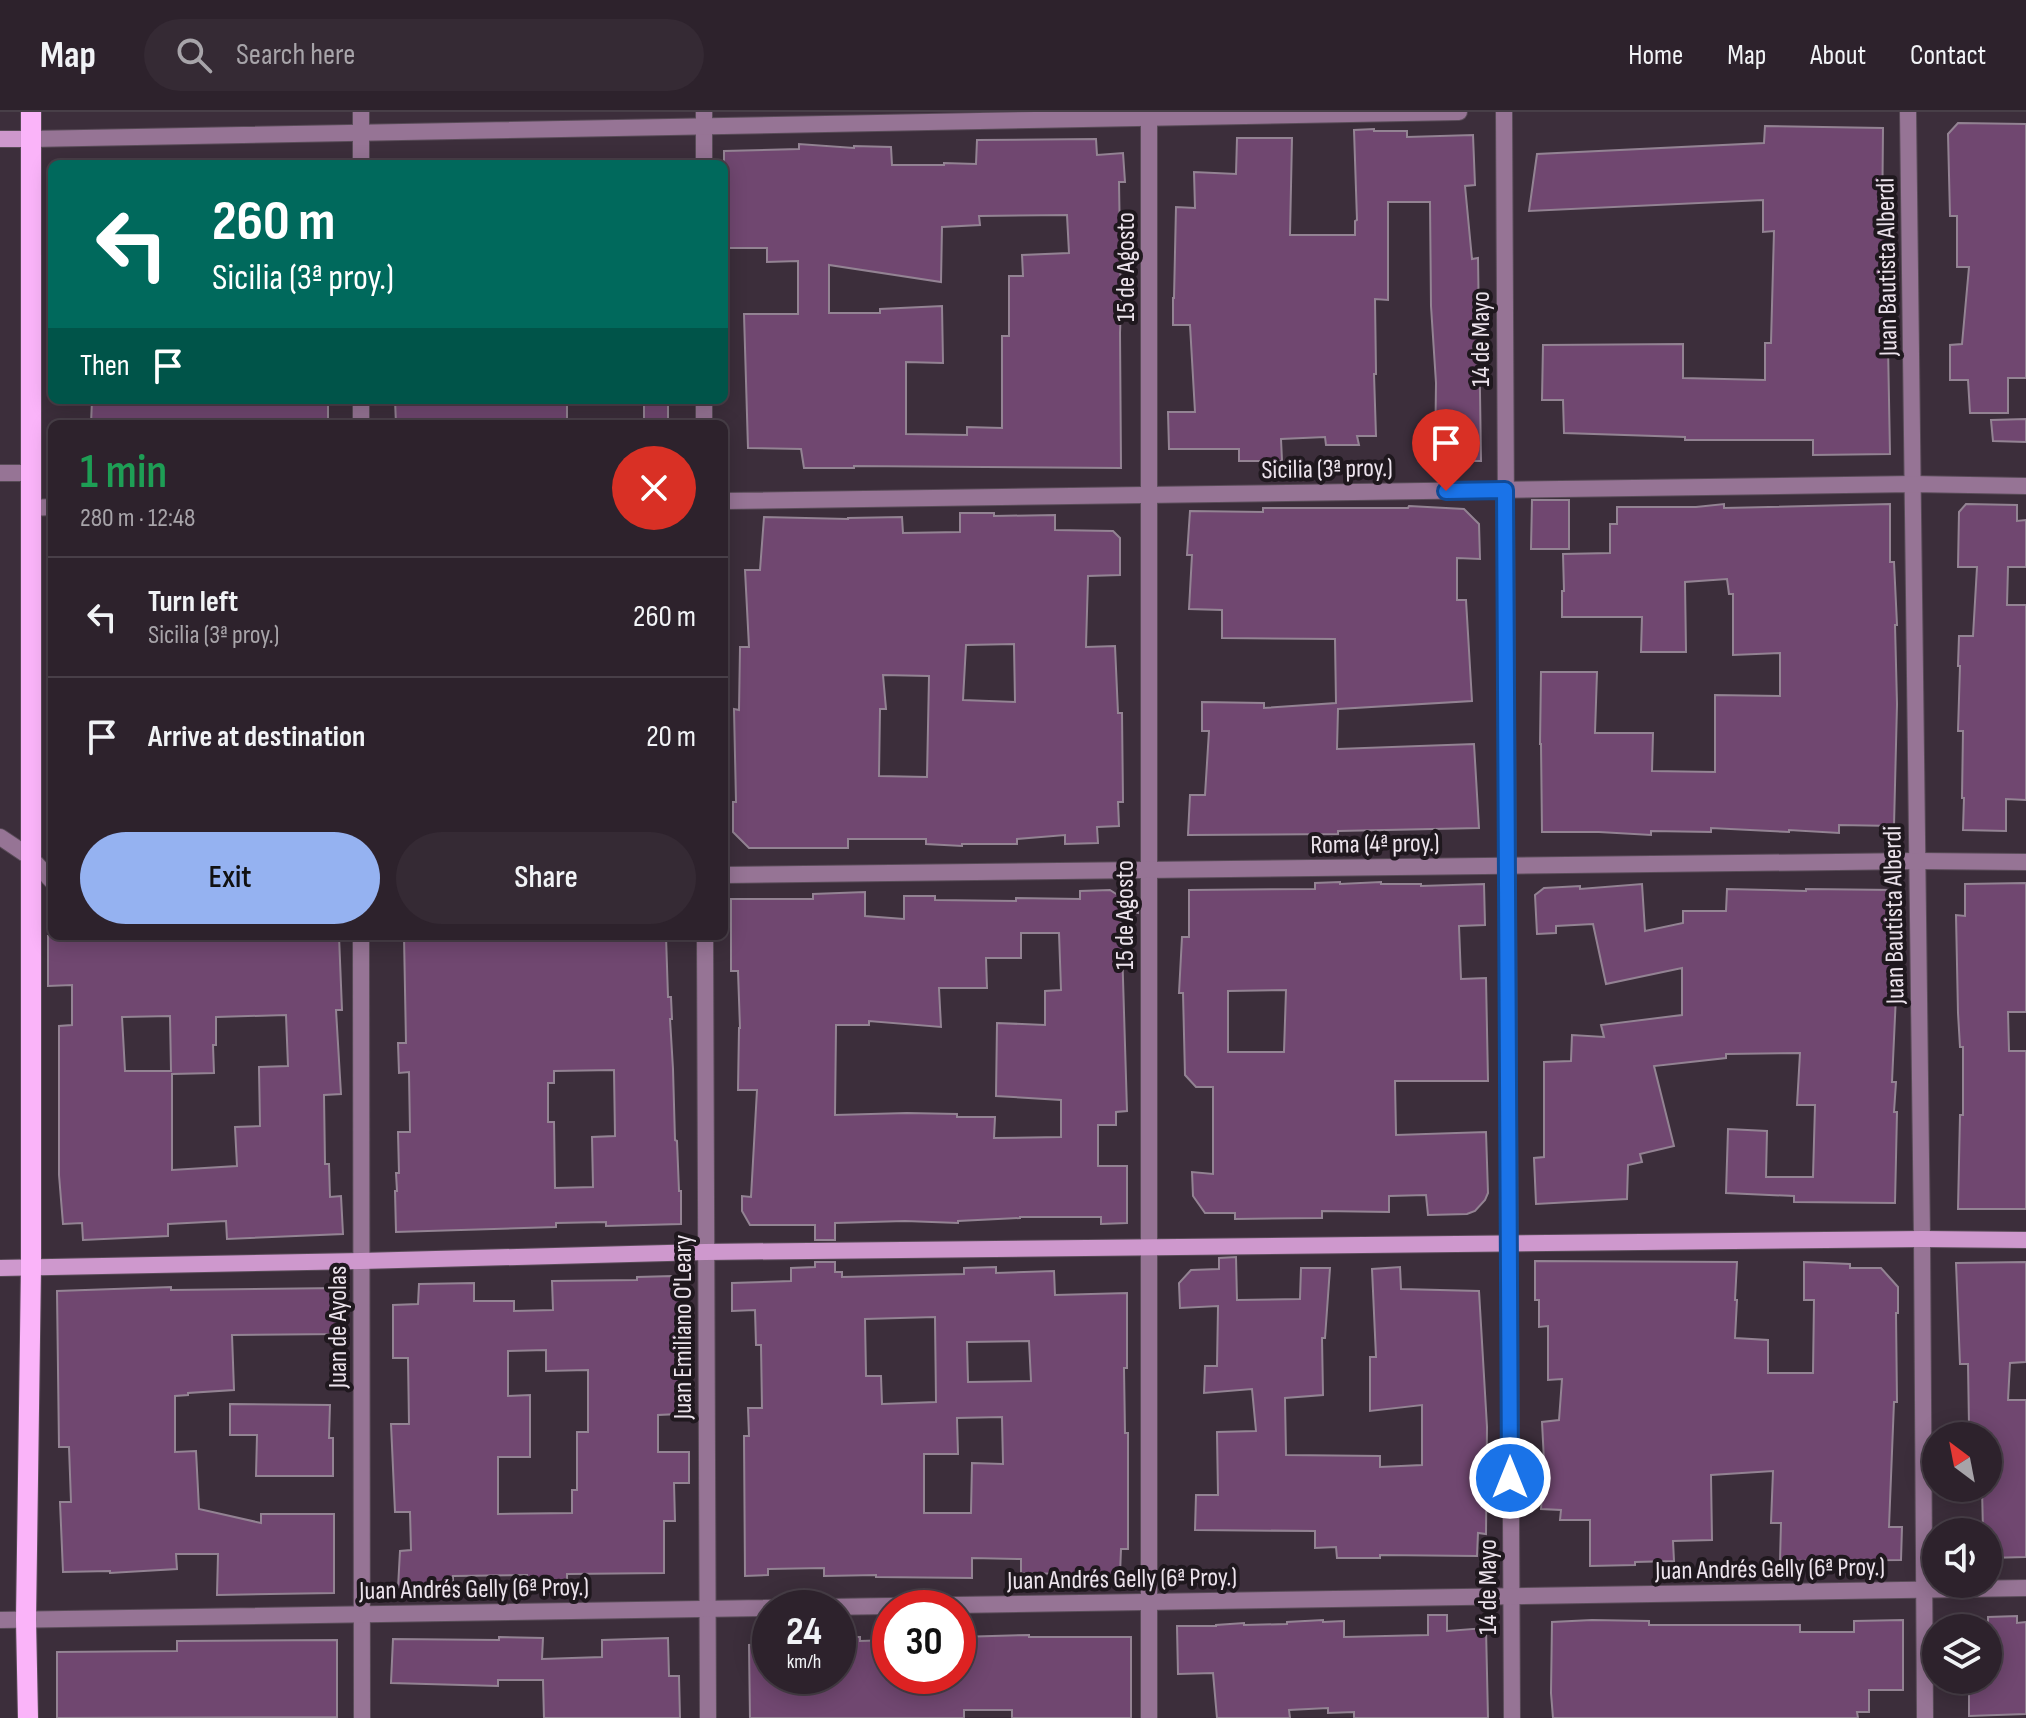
<!DOCTYPE html>
<meta charset="utf-8">
<style>
body{margin:0;font-family:"Sofia Sans Condensed",sans-serif;background:#352a34;color:#f1f3f6;height:100vh;display:flex;flex-direction:column;font-size:30px;white-space:nowrap}
*{box-sizing:border-box;margin:0}
p{font-size:26px;color:#a7a4a9}
.icon{flex:none;width:44px;height:44px;fill:none;stroke:currentColor;stroke-width:2;stroke-linecap:round;stroke-linejoin:round}
.map{position:relative;flex:1;overflow:hidden}
.panel{position:absolute;left:48px;top:308px;width:680px;height:520px;display:flex;flex-direction:column;background:#2d222c;border-radius:12px;box-shadow:0 4px 20px #0003,0 0 0 2px #483f48}
.panel>*{flex:none}
.hud{position:absolute;left:48px;top:48px;width:680px;height:244px;border-radius:12px;box-shadow:0 4px 20px #0003,0 0 0 2px #483f48;background:#00695c;color:#fff;overflow:hidden}
.needle{width:52px;rotate:328deg}
.controls{position:absolute;left:1922px;top:1310px;display:grid;gap:16px}
.controls a{display:grid;place-items:center;width:80px;height:80px;border-radius:50%;background:#2d222c;box-shadow:0 4px 20px #0003,0 0 0 2px #483f48;font-size:40px}
.speed{position:absolute;left:752px;top:1478px;display:flex;gap:16px;font-size:40px;font-weight:700;text-align:center}
.speed>*{display:grid;place-content:center;width:104px;height:104px;border-radius:50%;background:#2d222c;box-shadow:0 4px 20px #0003,0 0 0 2px #483f48;line-height:1}
.speed small{font-size:20px;font-weight:400}
.speed .limit{border:12px solid #d22;background:#fff;color:#111}
.pin{position:absolute;display:grid;place-items:center;width:68px;height:68px;color:#fff;margin:-82px -34px;border-radius:50% 50% 50% 0;rotate:-45deg;box-shadow:0 0 8px #0007}
.pin .icon{rotate:45deg}
.me{position:absolute;width:88px;margin:-44px;rotate:0deg;stroke-linejoin:round;filter:drop-shadow(0 0 6px #0008)}
.turn{display:flex;align-items:center;gap:28px;height:168px;padding:0 32px;font-size:36px}
.turn .icon{width:104px;height:104px;stroke-width:2.5}
.turn b{display:block;font-size:56px;line-height:68px}
.then{display:flex;align-items:center;height:76px;padding:0 32px;background:#0003;gap:16px;font-size:30px}
.round{display:grid;place-items:center;flex:none;width:84px;height:84px;border-radius:42px;background:#352a34}
.headline{display:flex;align-items:center;justify-content:space-between;height:136px;padding:0 32px}
h1{font-size:48px;font-weight:600;line-height:60px;color:#1e9e55}
.cta{display:flex;gap:16px;margin-top:auto;padding:16px 32px}
.cta a{flex:1;height:92px;border-radius:48px;background:#95b2f1;color:#111;font-size:32px;font-weight:600;line-height:92px;text-align:center}
.cta a+a{background:#352a34;color:#f1f3f6}
ul{padding:0;list-style:none}
li{display:flex;align-items:center;gap:24px;height:120px;padding:0 32px;border-top:2px solid #483f48}
li div{flex:1}
li b{display:block;font-size:30px}
li em{font-style:normal}
header{display:flex;align-items:center;gap:48px;box-sizing:border-box;height:112px;padding:0 40px;background:#2d222c;border-bottom:2px solid #483f48}
header strong{font-size:38px}
nav{display:flex;gap:44px;margin-inline-start:auto;font-size:28px}
.search{width:560px;height:72px;background:#352a34;display:flex;align-items:center;gap:20px;box-sizing:border-box;padding:0 28px;border-radius:44px;color:#a7a4a9;font-size:30px}
.map>svg:first-child{display:block}
</style>
<header>
<strong>Map</strong>
<div class="search"><svg class="icon" aria-label="search" viewBox="0 0 24 24"><circle cx="10" cy="10" r="6"/><path d="M15 15l6 6"/></svg>Search here</div>
<nav><a>Home</a><a>Map</a><a>About</a><a>Contact</a></nav>
</header>
<div class="map">
<svg width="2026" height="1606" viewBox="0 0 2026 1606">
<rect width="100%" height="100%" fill="#3c2e3b"/>
<g fill="#704770" stroke="#938393" stroke-width="2" fill-rule="evenodd">
<polygon points="1958,11 2026,12 2026,266 2008,266 2008,301 1970,301 1968,268 1950,268 1950,233 1962,232 1969,155 1957,155 1957,104 1950,104 1948,22"/>
<polygon points="1765,14 1883,16 1882,122 1891,122 1888,233 1890,342 1813,343 1813,328 1685,328 1685,325 1564,321 1563,288 1542,288 1543,233 1683,232 1683,266 1765,268 1765,231 1771,231 1774,119 1763,120 1763,88 1529,99 1537,42 1764,31"/>
<polygon points="1374,17 1374,19 1407,19 1407,25 1473,23 1475,73 1465,74 1472,147 1478,146 1481,349 1435,349 1436,271 1431,194 1430,90 1388,90 1388,188 1375,187 1376,262 1374,262 1376,324 1357,324 1359,333 1326,333 1325,325 1281,327 1282,349 1239,349 1239,337 1169,337 1168,300 1195,300 1190,213 1173,213 1173,186 1174,186 1176,95 1195,96 1194,60 1236,62 1237,26 1292,26 1290,123 1355,123 1355,109 1357,108 1354,18"/>
<path d="M1096,27l1,16 26,-2 2,29h-6l2,126 -1,25 1,135 -267,-2v2h-50l-3,-19 -53,-1 -4,-134h54v-53l-31,1v-14h-43v-97l75,-2v-5l55,4v-2l37,1 1,18h52v-2l32,1 1,-24zM1067,103l2,38 -47,2 1,21h-14v60h-7v92l-35,-1v8l-61,-1v-72l37,1 -1,-57 -62,3v4h-51v-48l112,17 1,-55 38,-2 -1,-9z"/>
<polygon points="92,288 328,288 328,312 91,312"/>
<polygon points="395,288 567,288 567,312 396,312"/>
<rect x="644" y="288" width="24" height="24"/>
<polygon points="2026,307 2026,330 1993,329 1991,308"/>
<polygon points="1532,388 1569,388 1569,437 1531,437"/>
<polygon points="1724,392 1724,396 1890,392 1890,450 1894,450 1897,513 1895,513 1897,592 1894,714 1839,713 1839,721 1789,718 1789,720 1711,716 1711,720 1651,719 1651,723 1599,720 1542,720 1541,632 1540,632 1541,560 1597,560 1595,621 1653,621 1652,659 1715,660 1715,583 1780,584 1780,541 1733,543 1733,482 1729,482 1727,467 1685,470 1686,540 1641,540 1642,505 1562,505 1562,479 1564,479 1563,442 1610,441 1610,412 1617,412 1617,395 1696,395"/>
<polygon points="1966,392 2017,393 2017,409 2026,408 2026,455 2008,455 2007,493 2026,493 2026,688 2006,687 2006,719 1963,718 1964,686 1962,686 1963,619 1958,619 1960,554 1958,554 1959,524 1973,524 1977,455 1958,455 1959,400"/>
<polygon points="1409,394 1464,397 1479,412 1480,447 1457,446 1457,488 1466,488 1472,589 1338,597 1337,637 1474,632 1479,716 1338,719 1338,722 1188,723 1190,683 1205,683 1209,619 1202,619 1202,590 1264,591 1264,596 1336,591 1335,527 1222,526 1222,498 1189,497 1192,443 1187,443 1190,399 1263,400 1263,396 1408,396"/>
<path d="M960,401h34v3l61,-1v15l58,1 7,7v37l-32,1 -2,71 29,-1 3,67h4l1,89h-5l1,24 -22,1 1,16 -33,1v-9l-48,4v5h-55v2l-36,-2v-5h-78v9h-99l-16,-16v-30h3l-2,-93 5,1 1,-63h9l-4,-77h15l4,-53 84,2v-1l54,-1 1,16 57,-1zM1014,532l1,58 -52,-2 3,-55zM883,563l46,1 -2,101 -48,-1 1,-67h6z"/>
<path d="M1340,770v2l41,-2v2h40v2l63,-2 1,41 -26,1 2,53 25,-1 2,103h-93l1,54 90,-3 2,61 -3,7 -10,11 -8,3 -39,1 -2,-20 -37,1v16l-67,-1v7l-87,1v-6h-30l-12,-17 -1,-24 21,2v-87h-17l-11,-12 -2,-82h-4l3,-56h7v-47l126,-1v-6zM1286,878l-2,62h-56v-61z"/>
<polygon points="2026,771 2026,900 2008,900 2009,939 2026,939 2026,1097 1958,1097 1960,1003 1963,1003 1963,935 1960,935 1958,901 1956,803 1965,804 1965,772"/>
<polygon points="1642,772 1645,819 1683,811 1683,799 1726,799 1727,777 1806,779 1806,777 1895,778 1893,883 1896,883 1892,970 1896,970 1894,1000 1897,1000 1895,1091 1794,1090 1794,1084 1726,1081 1728,1017 1767,1019 1766,1065 1813,1065 1815,993 1797,993 1800,941 1726,942 1726,946 1654,954 1674,1034 1640,1042 1642,1050 1628,1053 1627,1087 1536,1092 1534,1046 1544,1045 1544,950 1571,949 1572,923 1604,925 1601,913 1682,903 1682,856 1606,872 1593,812 1556,814 1556,821 1537,822 1535,783 1544,776 1580,774 1580,777"/>
<path d="M1110,778l28,18v5h-17l6,198 -11,1v13h-18v41h29v57l-26,1v-7h-81v1l-62,3v2l-53,-2 -70,2v17h-20v-15h-65l-8,-14v-15l9,1 6,-107h-19l1,-62h1l-2,-57h-7v-72h82v-5l52,-2v24l39,3v-23h31v4l81,1v-3l64,1v-8zM1021,821h38l2,57 -16,1v34l-48,-2 -1,73 65,4v37l-67,1 1,-21h-38v-3l-50,-1 -72,2 1,-90h33v-4l72,6 -2,-39h48l-1,-30h35z"/>
<path d="M48,824h291l3,74h-6l5,84 -17,1 1,69h4l1,33 11,-1 2,38 -116,5 -1,-18 -58,3v12l-85,4 -1,-17 -19,1 -4,-49v-149l13,-1v-40l-24,1zM286,903l2,51 -29,1 1,59 -25,1 2,39 -65,4v-96l42,-1 -1,-28h3v-28zM170,904l1,55h-46l-3,-54z"/>
<path d="M404,824h262l2,61h3l1,22h-2l3,50 2,71 2,1 2,50h2v33l-75,2v-4l-50,1v4l-160,5 -1,-41h2l-1,-18h3l-1,-41h12l-1,-60 -10,1 -1,-30h8zM614,958l1,66 -23,1 1,50 -38,1 -1,-66h-6v-39h6v-12z"/>
<polygon points="1236,1145 1237,1188 1300,1187 1301,1156 1330,1156 1325,1226 1322,1226 1323,1283 1285,1286 1286,1343 1380,1344 1380,1355 1422,1353 1422,1293 1370,1299 1370,1245 1376,1245 1372,1157 1400,1155 1401,1177 1479,1179 1487,1315 1486,1422 1478,1421 1477,1444 1380,1443 1380,1446 1337,1446 1336,1435 1315,1436 1315,1419 1195,1418 1196,1383 1218,1383 1217,1320 1256,1319 1252,1277 1204,1281 1205,1254 1217,1254 1218,1194 1180,1196 1179,1171 1191,1158 1219,1157 1219,1146"/>
<polygon points="1535,1149 1737,1150 1735,1188 1737,1188 1735,1226 1768,1228 1768,1261 1813,1261 1814,1188 1804,1188 1804,1150 1850,1152 1850,1156 1881,1156 1898,1175 1898,1201 1896,1201 1897,1290 1894,1290 1889,1415 1902,1415 1901,1448 1780,1449 1781,1411 1771,1411 1773,1359 1711,1363 1712,1428 1673,1429 1674,1449 1635,1450 1635,1453 1590,1454 1590,1408 1560,1408 1561,1398 1541,1397 1543,1370 1545,1369 1542,1310 1559,1308 1562,1267 1548,1268 1548,1214 1539,1215 1539,1188 1535,1188"/>
<path d="M815,1150h20v10h7v5l122,-3v-6l32,-1v6l58,-2 1,24 72,-2v75h-3l1,65h3v116h-7l-1,26 -99,-2v-14l-49,-1v20l-96,-1v-2l-52,1v-8l-56,1v6l-23,1 -1,-140h5l-1,-28h14l-1,-63h-5l-1,-35 -23,1v-28l59,-2v-13l24,-1zM935,1205l1,85 -54,2 -1,-28h-15l-1,-57zM1029,1229l2,40 -63,1 -1,-40zM1002,1305l1,47 -31,-1 -1,50h-47v-59h34l-1,-36z"/>
<polygon points="2026,1150 2026,1250 2010,1251 2008,1288 2026,1288 2026,1445 1988,1446 1988,1420 1983,1420 1982,1376 1988,1376 1988,1324 1975,1324 1975,1314 1969,1314 1968,1252 1960,1252 1956,1151"/>
<path d="M673,1164l14,11 1,101h-9v26l-21,1v37h31v31h-15l1,38h-11v52l-97,1v7l-40,1v-7l-74,1v11l-55,1 2,-37 11,-1 -1,-38h-15l-4,-88h18l-1,-66h-15v-53l25,-1 1,-20 55,-1v18h40v10l39,-1 -1,-29 85,-1v-3zM546,1238v21l42,-1v62h-11v58h-5v23l-74,1v-57h32v-62l-22,1v-45z"/>
<polygon points="171,1175 171,1178 339,1176 340,1222 232,1223 234,1278 188,1281 188,1283 175,1284 175,1340 196,1339 199,1397 261,1411 261,1402 334,1402 334,1481 217,1483 218,1442 176,1442 177,1457 110,1461 110,1459 63,1460 60,1390 71,1390 69,1335 59,1335 57,1179"/>
<polygon points="230,1292 330,1293 329,1326 333,1326 333,1364 256,1364 257,1323 230,1323"/>
<polygon points="1428,1503 1447,1503 1447,1519 1486,1516 1488,1606 1354,1606 1354,1600 1328,1601 1328,1596 1289,1598 1290,1606 1217,1606 1213,1561 1178,1562 1177,1514 1216,1514 1216,1513 1244,1511 1244,1513 1287,1512 1287,1510 1323,1508 1323,1510 1344,1509 1344,1525 1428,1523"/>
<polygon points="2017,1504 2017,1511 2026,1510 2026,1602 1969,1604 1969,1568 1988,1568 1988,1505"/>
<polygon points="1592,1508 1649,1509 1649,1513 1800,1513 1800,1520 1854,1520 1854,1509 1903,1508 1903,1578 1869,1578 1869,1600 1857,1600 1858,1606 1553,1606 1551,1581 1552,1510"/>
<polygon points="1029,1523 1029,1525 1131,1525 1131,1606 1012,1606 1012,1598 964,1598 964,1606 750,1606 749,1533 770,1532 770,1564 838,1564 838,1525 860,1525 860,1529 890,1528 890,1564 958,1564 958,1525"/>
<polygon points="499,1525 543,1526 542,1547 602,1545 602,1528 668,1526 669,1564 679,1564 680,1606 544,1606 543,1568 498,1568 498,1574 391,1571 393,1527 499,1528"/>
<polygon points="337,1528 337,1605 57,1606 57,1540 177,1539 177,1529"/>
</g>
<g fill="none" stroke-linecap="round" stroke-linejoin="round">
<defs>
<g id="minor">
<polyline points="704,0 704,52"/>
<polyline points="1504,0 1512,1606"/>
<polyline points="1908,0 1922,1127 1925,1606"/>
<polyline points="30,27 1459,0"/>
<polyline points="361,52 361,0"/>
<polyline points="704,288 704,312"/>
<polyline points="361,312 361,288"/>
<polyline points="0,361 30,361"/>
<polyline points="724,389 1912,372 2026,374"/>
<polyline points="30,396 52,395"/>
<polyline points="361,824 362,1606"/>
<polyline points="705,824 708,1606"/>
<polyline points="0,1508 2026,1476"/>
<polyline points="1149,1606 1149,0"/>
</g>
<g id="tertiary">
<polyline points="0,725 30,745 52,769"/>
<polyline points="724,763 1917,749 2026,750"/>
</g>
<g id="secondary">
<polyline points="0,27 30,27"/>
<polyline points="0,1156 361,1149 705,1140 1922,1127 2026,1128"/>
</g>
<polyline id="primary" points="28,1606 26,1508 31,1155 31,0"/>
</defs>
<use href="#minor" stroke="#584b57" stroke-width="18"/>
<use href="#tertiary" stroke="#584b57" stroke-width="18"/>
<use href="#secondary" stroke="#584b57" stroke-width="18"/>
<use href="#primary" stroke="#584b57" stroke-width="22"/>
<use href="#minor" stroke="#967495" stroke-width="16"/>
<use href="#tertiary" stroke="#967495" stroke-width="16"/>
<use href="#secondary" stroke="#ce98cd" stroke-width="16"/>
<use href="#primary" stroke="#fab4f9" stroke-width="20"/>
</g>
<g fill="none" stroke-linecap="round" stroke-linejoin="round">
<defs>
<polyline id="route" points="1446,379 1505,378 1510,1366"/>
</defs>
<use href="#route" stroke="#114b97" stroke-width="20"/>
<use href="#route" stroke="#1a73e8" stroke-width="14"/>
</g>
<g text-anchor="middle" stroke-width="8" stroke-linejoin="round" paint-order="stroke">
<g font-size="26" fill="#ece3ec" stroke="#1f181e">
<text transform="translate(1125 155) rotate(-90)" y="9">15 de Agosto</text>
<text transform="translate(1886 155) rotate(-91)" y="9">Juan Bautista Alberdi</text>
<text transform="translate(1480 227) rotate(-90)" y="9">14 de Mayo</text>
<text transform="translate(1327 356) rotate(-1)" y="9">Sicilia (3ª proy.)</text>
<text transform="translate(1375 731) rotate(-1)" y="9">Roma (4ª proy.)</text>
<text transform="translate(1124 803) rotate(-90)" y="9">15 de Agosto</text>
<text transform="translate(1893 803) rotate(-91)" y="9">Juan Bautista Alberdi</text>
<text transform="translate(337 1215) rotate(-90)" y="9">Juan de Ayolas</text>
<text transform="translate(682 1215) rotate(-90)" y="9">Juan Emiliano O'Leary</text>
<text transform="translate(1770 1456) rotate(-1)" y="9">Juan Andrés Gelly (6ª Proy.)</text>
<text transform="translate(1122 1466) rotate(-1)" y="9">Juan Andrés Gelly (6ª Proy.)</text>
<text transform="translate(1487 1475) rotate(-90)" y="9">14 de Mayo</text>
<text transform="translate(474 1476) rotate(-1)" y="9">Juan Andrés Gelly (6ª Proy.)</text>
</g>
</g>
</svg>
<div class="controls">
<a><svg class="needle" viewBox="-14 -14 28 28"><path d="M0-13l5 13h-10z" fill="#e53935"/><path d="M0 13l5-13h-10z" fill="#a7a4a9"/></svg></a>
<a><svg class="icon" aria-label="sound" viewBox="0 0 24 24"><path d="M4 9h4l5-4v14l-5-4H4zM17 9q2 3 0 6"/></svg></a>
<a><svg class="icon" aria-label="layers" viewBox="0 0 24 24"><path d="M12 4l9 5-9 5-9-5zM3 14l9 5 9-5"/></svg></a>
</div>
<div class="speed"><div>24<small>km/h</small></div><div class="limit">30</div></div>
<div class="pin" style="left:1446px;top:379px;background:#d93025"><svg class="icon" aria-label="arrive" viewBox="0 0 24 24"><path d="M6 21V4h12l-3 4 3 4H6"/></svg></div>
<svg class="me" style="left:1510px;top:1366px" viewBox="-20 -20 40 40"><circle r="17" fill="#1a73e8" stroke="#fff" stroke-width="3"/><path d="M0-11L8 9 0 5-8 9z" fill="#fff"/></svg>
<div class="hud">
<div class="turn"><svg class="icon" aria-label="left" viewBox="0 0 24 24"><path d="M17 20v-9H6M10 6l-5 5 5 5"/></svg><div><b>260 m</b>Sicilia (3ª proy.)</div></div>
<div class="then">Then<svg class="icon" aria-label="arrive" viewBox="0 0 24 24"><path d="M6 21V4h12l-3 4 3 4H6"/></svg></div>
</div>
<section class="panel">
<div class="headline"><div><h1>1 min</h1><p>280 m · 12:48</p></div><a class="round" style="background:#d93025;color:#fff"><svg class="icon" aria-label="close" viewBox="0 0 24 24"><path d="M6 6l12 12M18 6L6 18"/></svg></a></div>
<ul>
<li><svg class="icon" aria-label="left" viewBox="0 0 24 24"><path d="M17 20v-9H6M10 6l-5 5 5 5"/></svg><div><b>Turn left</b><p>Sicilia (3ª proy.)</p></div><em>260 m</em></li>
<li><svg class="icon" aria-label="arrive" viewBox="0 0 24 24"><path d="M6 21V4h12l-3 4 3 4H6"/></svg><div><b>Arrive at destination</b></div><em>20 m</em></li>
</ul>
<div class="cta"><a>Exit</a><a>Share</a></div>
</section>
</div>
